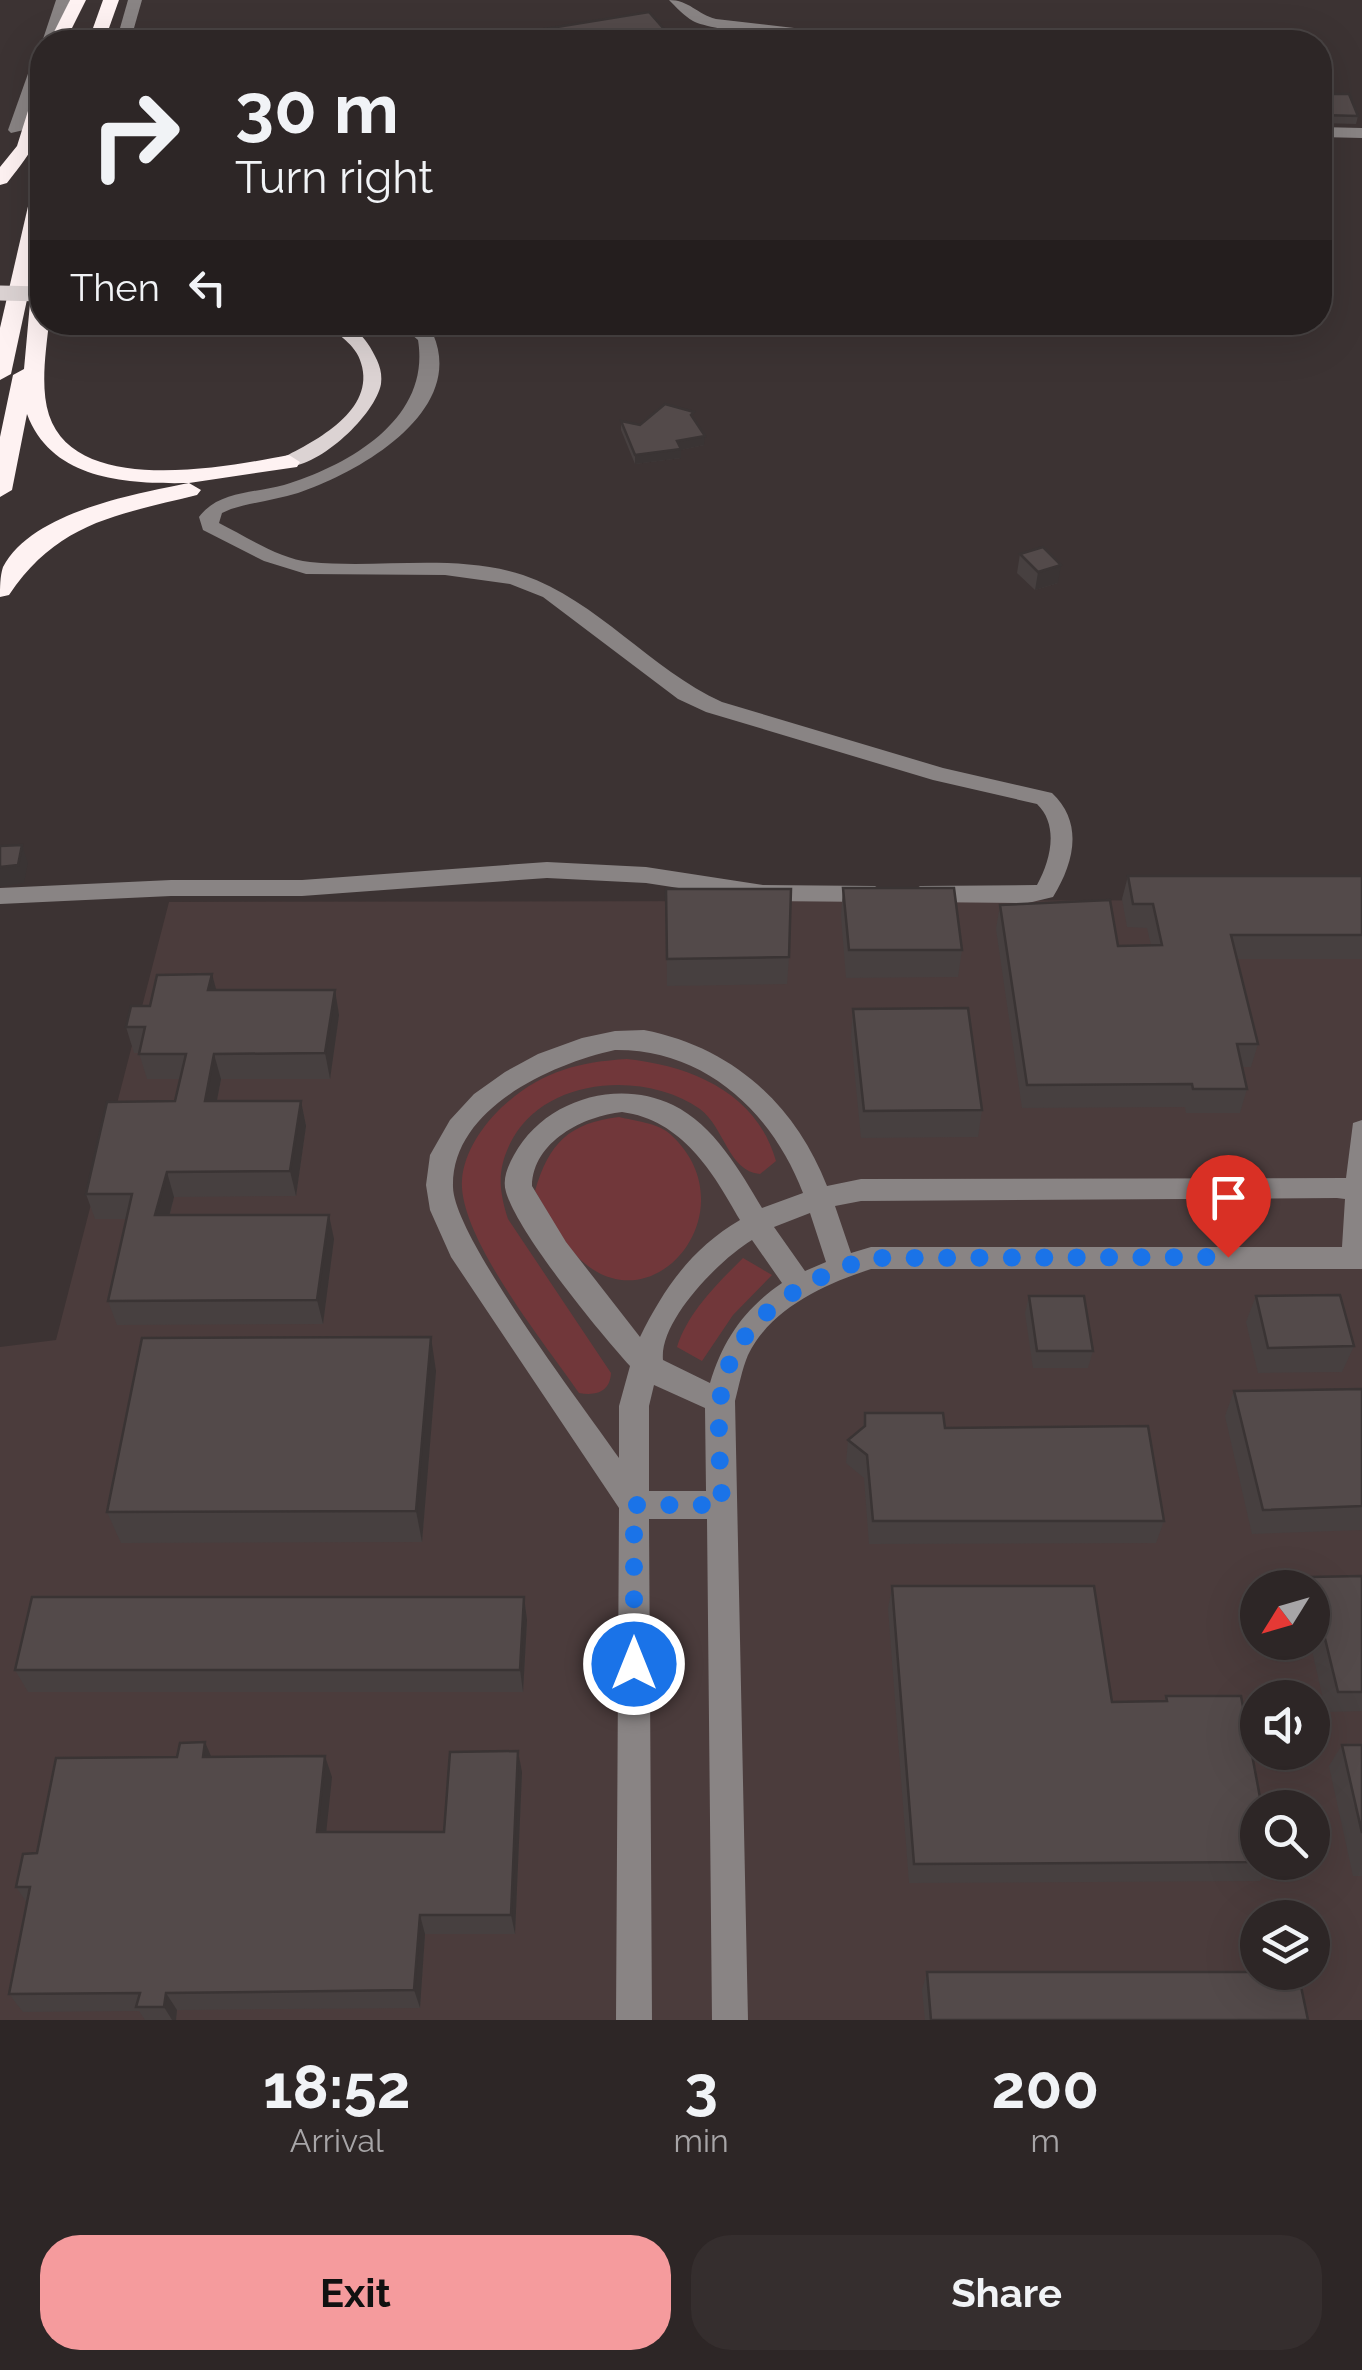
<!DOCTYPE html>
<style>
body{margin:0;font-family:Raleway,sans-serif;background:#352e2e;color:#f1f3f6;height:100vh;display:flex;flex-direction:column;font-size:38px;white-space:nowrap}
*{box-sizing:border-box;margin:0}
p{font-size:32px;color:#a7a5a7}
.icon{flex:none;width:55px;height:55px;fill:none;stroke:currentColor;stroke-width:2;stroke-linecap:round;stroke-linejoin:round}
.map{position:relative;height:2020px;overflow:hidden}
.sheet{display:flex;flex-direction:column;background:#2d2626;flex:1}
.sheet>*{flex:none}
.hud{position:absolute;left:30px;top:30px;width:1302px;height:305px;border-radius:40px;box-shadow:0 10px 40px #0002,0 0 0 2px #484343;background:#2d2626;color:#f1f3f6;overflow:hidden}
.needle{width:65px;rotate:233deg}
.fabs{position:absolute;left:1240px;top:1570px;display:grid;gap:20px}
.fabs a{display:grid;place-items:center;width:90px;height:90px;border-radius:50%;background:#2d2626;box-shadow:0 10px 40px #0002,0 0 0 2px #484343;font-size:50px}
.pin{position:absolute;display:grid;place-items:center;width:85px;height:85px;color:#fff;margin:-102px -42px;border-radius:50% 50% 50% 0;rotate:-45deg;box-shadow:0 0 10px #0007}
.pin .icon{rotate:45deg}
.me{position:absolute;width:110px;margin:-55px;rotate:0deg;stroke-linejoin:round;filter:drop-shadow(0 0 8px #0008)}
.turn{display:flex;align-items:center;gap:35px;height:210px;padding:0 40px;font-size:45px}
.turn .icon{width:130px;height:130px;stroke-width:2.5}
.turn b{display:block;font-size:70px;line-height:85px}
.then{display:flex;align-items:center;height:95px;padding:0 40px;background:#0003;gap:20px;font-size:38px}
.eta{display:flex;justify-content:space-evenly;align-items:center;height:170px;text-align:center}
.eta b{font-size:60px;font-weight:700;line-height:70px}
.cta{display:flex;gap:20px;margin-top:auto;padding:20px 40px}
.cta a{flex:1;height:115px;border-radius:40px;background:#f59b9d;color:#111;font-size:40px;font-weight:700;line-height:115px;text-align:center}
.cta a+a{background:#352e2e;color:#f1f3f6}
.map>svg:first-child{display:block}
</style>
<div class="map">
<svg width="1362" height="2020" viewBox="0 0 1362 2020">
<rect width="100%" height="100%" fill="#3c3333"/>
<path fill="#4b3c3c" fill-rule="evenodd" d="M1362,900v1120h-1362v-673l56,-7 113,-438zM1258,1588h54v54h-54zM1258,1698h54v54h-54zM1258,1808h54v54h-54zM1258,1918h54v54h-54z"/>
<g fill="#71373a">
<path d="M627,1059c65,7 130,34 149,102l-16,13c-32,-3 -35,-46 -60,-65 -53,-38 -152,-33 -187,29 -16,29 -15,50 -5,81l103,154c-1,19 -15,23 -32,20 -33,-48 -121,-156 -117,-213 2,-28 21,-55 40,-73 38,-35 75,-45 125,-48z"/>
<path d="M619,1117c16,4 39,6 51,17 79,71 -9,187 -82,132 -23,-17 -38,-51 -53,-75 14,-48 34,-68 84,-74z"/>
<path d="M743,1258l29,17 -39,40 -31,46 -25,-14c11,-35 40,-63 66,-89z"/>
</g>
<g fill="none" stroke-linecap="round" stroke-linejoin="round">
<g fill="#898484" fill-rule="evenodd">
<polygon points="56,0 70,0 53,42 41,45"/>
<polygon points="128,0 142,0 130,42 116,42"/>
<path d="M669,0c20,0 28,14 47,19l164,19 7,4c-31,2 -171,-8 -194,-21 -9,-5 -17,-14 -24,-21z"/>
<polygon points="42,50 42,74 24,130 11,133 8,130 35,54"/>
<polygon points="1320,127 1362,128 1362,138 1320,137"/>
<path d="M397,322h20l16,12c34,78 -75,139 -135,159 -22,7 -45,9 -67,16l-9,4 -3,10c28,14 60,36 91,39 70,7 145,-9 213,13 75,26 127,94 199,127l221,66 109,25c32,30 22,70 1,104l-25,6 -108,-1 -12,-8 12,-8 117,-1c14,-25 22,-60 0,-81l-104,-24 -227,-68 -28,-13 -135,-102 -33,-13 -65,-9 -139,-1 -42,-13 -61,-31 -4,-13c19,-26 56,-24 85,-32 65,-20 147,-66 134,-145z"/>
<polygon points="547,862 646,867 763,885 875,886 887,894 875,902 763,901 646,883 547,878 302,896 171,896 0,904 0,888 171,880 302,880"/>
<path d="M644,1030c88,17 151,74 183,156l34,-7 485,-1 7,-55 9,-3v149h-491c-46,15 -100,39 -123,86 -6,14 -9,31 -13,46l13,619h-36l-5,-501h-58l3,501h-36l3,-512 -168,-251 -21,-47 -4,-25 4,-30 20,-35 24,-26 31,-22 33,-18 44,-16 33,-7zM615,1050c90,-1 157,62 188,143l-41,15c-22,-37 -48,-83 -89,-103 -56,-27 -129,-5 -159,50 -6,11 -12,24 -8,37 12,41 93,140 124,174l-11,40v52c-35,-51 -165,-220 -166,-271 -2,-78 98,-123 162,-137zM622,1112c60,8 91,60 118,108 -48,28 -76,68 -100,117l-74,-95 -34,-56c1,-45 52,-70 90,-74zM1337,1198l8,1 -3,48h-471l-20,6 -16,-47 26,-5zM810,1213l16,49 -21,9 -31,-44zM752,1240l30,43c-38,26 -59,57 -72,100l-47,-23c-4,-39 56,-100 89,-120zM654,1385l51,23 1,83h-57v-85z"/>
</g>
<path fill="#dcd3d3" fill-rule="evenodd" d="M325,322c20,0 34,7 45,25 7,12 13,23 11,37 -6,32 -66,88 -99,82v-8c34,-17 94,-48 79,-95 -5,-19 -24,-28 -36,-41z"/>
<g fill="#fef2f2" fill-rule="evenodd">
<polygon points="70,0 86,0 65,42 49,42"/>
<polygon points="103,0 119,0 104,42 88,42"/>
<path d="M42,90c3,44 -8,59 -35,93l-7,2v-18l17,-21 16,-51z"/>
<polygon points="42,183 42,230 11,374 0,380 0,328 32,189"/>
<path d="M40,297l2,25h7c-3,29 -9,65 0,93 27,82 177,52 240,40l11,7 -3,5 -108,16 12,7 -4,5c-80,20 -139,27 -188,100l-9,2c0,-9 0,-21 3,-30 29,-55 131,-73 186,-84 -61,1 -137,-2 -162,-69l-15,76 -12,7v-60l13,-62 11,-6 6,-66z"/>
</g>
<polyline stroke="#dcd3d3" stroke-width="15" points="0,293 42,294"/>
</g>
<g fill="#474040">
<polygon points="1320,94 1358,116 1356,124 1320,123"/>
<polygon points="693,419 704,445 681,450 681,458 635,464 621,430 621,421 640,425"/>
<polygon points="1020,554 1058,583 1035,590 1017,573"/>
<polygon points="1128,876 1362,876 1362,959 1237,959 1258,1044 1251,1067 1242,1067 1247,1089 1240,1113 1186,1113 1185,1107 1022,1108 996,929 1000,905 1118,946 1151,945 1147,928 1127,927 1122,899"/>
<polygon points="843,888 962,950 958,977 846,978 841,916"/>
<polygon points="666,889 789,957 787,984 667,986"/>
<polygon points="216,990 335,990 339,1015 330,1079 221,1079 217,1101 301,1101 306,1126 296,1196 174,1197 170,1215 334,1239 323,1324 117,1325 108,1301 126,1219 95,1219 86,1194 175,1101 180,1079 147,1079 139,1053 134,1053 126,1027 150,1006"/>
<polygon points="853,1009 982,1110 978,1137 861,1138 851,1036"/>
<polygon points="1029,1296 1093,1351 1088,1368 1033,1368 1025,1313"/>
<polygon points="1256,1296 1354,1346 1342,1372 1258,1373 1246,1322"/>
<polygon points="436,1371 422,1542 121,1543 107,1512"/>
<polygon points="1362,1389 1362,1530 1252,1534 1225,1416 1234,1391"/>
<polygon points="865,1413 945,1428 1164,1521 1156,1543 869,1544 864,1478 846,1463 848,1440 863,1428"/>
<polygon points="1362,1576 1362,1711 1326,1712 1310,1642 1312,1642 1312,1588"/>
<polygon points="1310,1577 1312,1588 1305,1588"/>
<polygon points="892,1586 1112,1702 1164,1701 1166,1696 1272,1862 1260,1881 909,1883 888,1609"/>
<polygon points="524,1597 527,1620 523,1692 28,1692 15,1670"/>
<polygon points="1342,1745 1362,1745 1362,1876 1353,1876 1329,1766"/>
<polygon points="212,1757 332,1777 326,1832 444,1832 522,1772 515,1934 425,1934 420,2008 177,2010 176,2020 145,2020 139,2011 23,2012 9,1994 27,1903 16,1887 37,1853"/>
<polygon points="927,1972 1308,2020 925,2020 922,1990"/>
</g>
<g fill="#3a3434">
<polygon points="671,37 671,42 638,42"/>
<polygon points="705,436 704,445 681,450 681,458 635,464 635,455 677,441"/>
<polygon points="1061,565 1058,583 1035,590 1038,572"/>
<polygon points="22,845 28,863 24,883 0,887 0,867"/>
<polygon points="212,974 219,1000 208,990"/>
<polygon points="335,990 339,1015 330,1079 325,1053"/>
<polygon points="214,1054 221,1079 212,1126 205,1101"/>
<polygon points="301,1101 306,1126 296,1196 290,1171"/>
<polygon points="167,1172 174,1197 163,1240 155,1215"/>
<polygon points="329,1215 334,1239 323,1324 317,1300"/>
<polygon points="431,1337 436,1371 422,1542 416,1511"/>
<polygon points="524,1597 527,1620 523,1692 520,1670"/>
<polygon points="205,1742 214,1763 203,1757"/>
<polygon points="518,1751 522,1772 515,1934 511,1915"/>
<polygon points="325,1756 332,1777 324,1853 317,1832"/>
<polygon points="420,1915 425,1934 420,2008 414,1990"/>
<polygon points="166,1993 177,2010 176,2020 172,2020 164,2007"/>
</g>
<g fill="#534a4a" stroke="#3a3434" stroke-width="2.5">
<polygon points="649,12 671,37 638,42 517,42 508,35"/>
<polygon points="1320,94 1349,94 1358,116 1322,115 1320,119"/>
<polygon points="665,404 694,412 691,415 705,436 677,441 681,449 635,455 621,421 640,425"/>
<polygon points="1043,547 1061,565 1038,572 1020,554"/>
<polygon points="22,845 18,865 0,867 0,846"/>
<polygon points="1128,876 1362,876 1362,935 1231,935 1258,1044 1237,1044 1247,1089 1193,1089 1192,1084 1027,1085 1000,905 1110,900 1118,946 1162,945 1153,904 1133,904"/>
<polygon points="843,888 954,888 962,950 849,950"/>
<polygon points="666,889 791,889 789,957 667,959"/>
<polygon points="212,974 208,990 335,990 325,1053 214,1054 205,1101 301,1101 290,1171 167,1172 155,1215 329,1215 317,1300 108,1301 132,1194 86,1194 107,1102 175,1101 186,1054 139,1054 145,1027 126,1027 131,1006 150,1006 157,975"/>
<polygon points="968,1008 982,1110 864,1111 853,1009"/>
<polygon points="1340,1295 1354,1346 1268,1348 1256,1296"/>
<polygon points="1029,1296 1084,1296 1093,1351 1037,1351"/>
<polygon points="431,1337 416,1511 107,1512 142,1338"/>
<polygon points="1362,1389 1362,1506 1263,1510 1234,1391"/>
<polygon points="865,1413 943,1413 945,1428 1148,1426 1164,1521 873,1521 867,1455 848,1440 865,1426"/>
<polygon points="1362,1576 1362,1692 1338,1692 1310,1577"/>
<polygon points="892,1586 1094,1586 1112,1702 1167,1701 1166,1696 1241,1696 1262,1808 1258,1808 1258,1862 914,1864"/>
<polygon points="32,1597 524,1597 520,1670 15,1670"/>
<polygon points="205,1742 203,1757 325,1756 317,1832 444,1832 450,1752 518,1751 511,1915 420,1915 414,1990 166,1993 164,2007 136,2007 140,1993 9,1994 30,1887 16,1887 23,1854 37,1853 56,1758 177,1757 180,1743"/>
<polygon points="1342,1745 1362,1745 1362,1833"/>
<polygon points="927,1972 1298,1972 1308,2020 931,2020"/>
</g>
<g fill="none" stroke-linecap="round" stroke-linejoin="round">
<path stroke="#1a73e8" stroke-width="18" stroke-dasharray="0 32.4" d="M634,1664v-159h88c-1,-33 -5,-68 -2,-101 6,-81 81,-125 151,-146l357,-1"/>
</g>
</svg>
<div class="fabs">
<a><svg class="needle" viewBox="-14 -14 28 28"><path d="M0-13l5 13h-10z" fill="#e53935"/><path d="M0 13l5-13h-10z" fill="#a7a5a7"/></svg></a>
<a><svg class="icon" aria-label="sound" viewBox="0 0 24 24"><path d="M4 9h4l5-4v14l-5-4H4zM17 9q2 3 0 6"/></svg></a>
<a><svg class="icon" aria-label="search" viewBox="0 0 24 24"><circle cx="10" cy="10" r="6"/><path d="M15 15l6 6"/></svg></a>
<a><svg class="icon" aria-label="layers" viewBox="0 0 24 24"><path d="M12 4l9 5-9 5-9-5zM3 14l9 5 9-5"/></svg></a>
</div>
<div class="pin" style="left:1228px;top:1257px;background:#d93025"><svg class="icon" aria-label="arrive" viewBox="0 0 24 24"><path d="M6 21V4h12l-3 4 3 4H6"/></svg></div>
<svg class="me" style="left:634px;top:1664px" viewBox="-20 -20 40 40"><circle r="17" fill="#1a73e8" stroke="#fff" stroke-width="3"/><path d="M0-11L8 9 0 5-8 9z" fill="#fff"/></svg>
<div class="hud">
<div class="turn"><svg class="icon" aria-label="right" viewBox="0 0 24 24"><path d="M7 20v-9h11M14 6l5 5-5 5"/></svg><div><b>30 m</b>Turn right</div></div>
<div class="then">Then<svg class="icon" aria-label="left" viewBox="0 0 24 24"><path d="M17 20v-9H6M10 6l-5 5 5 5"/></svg></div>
</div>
</div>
<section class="sheet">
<div class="eta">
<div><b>18:52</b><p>Arrival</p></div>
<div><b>3</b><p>min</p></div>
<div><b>200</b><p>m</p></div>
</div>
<div class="cta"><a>Exit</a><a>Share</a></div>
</section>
